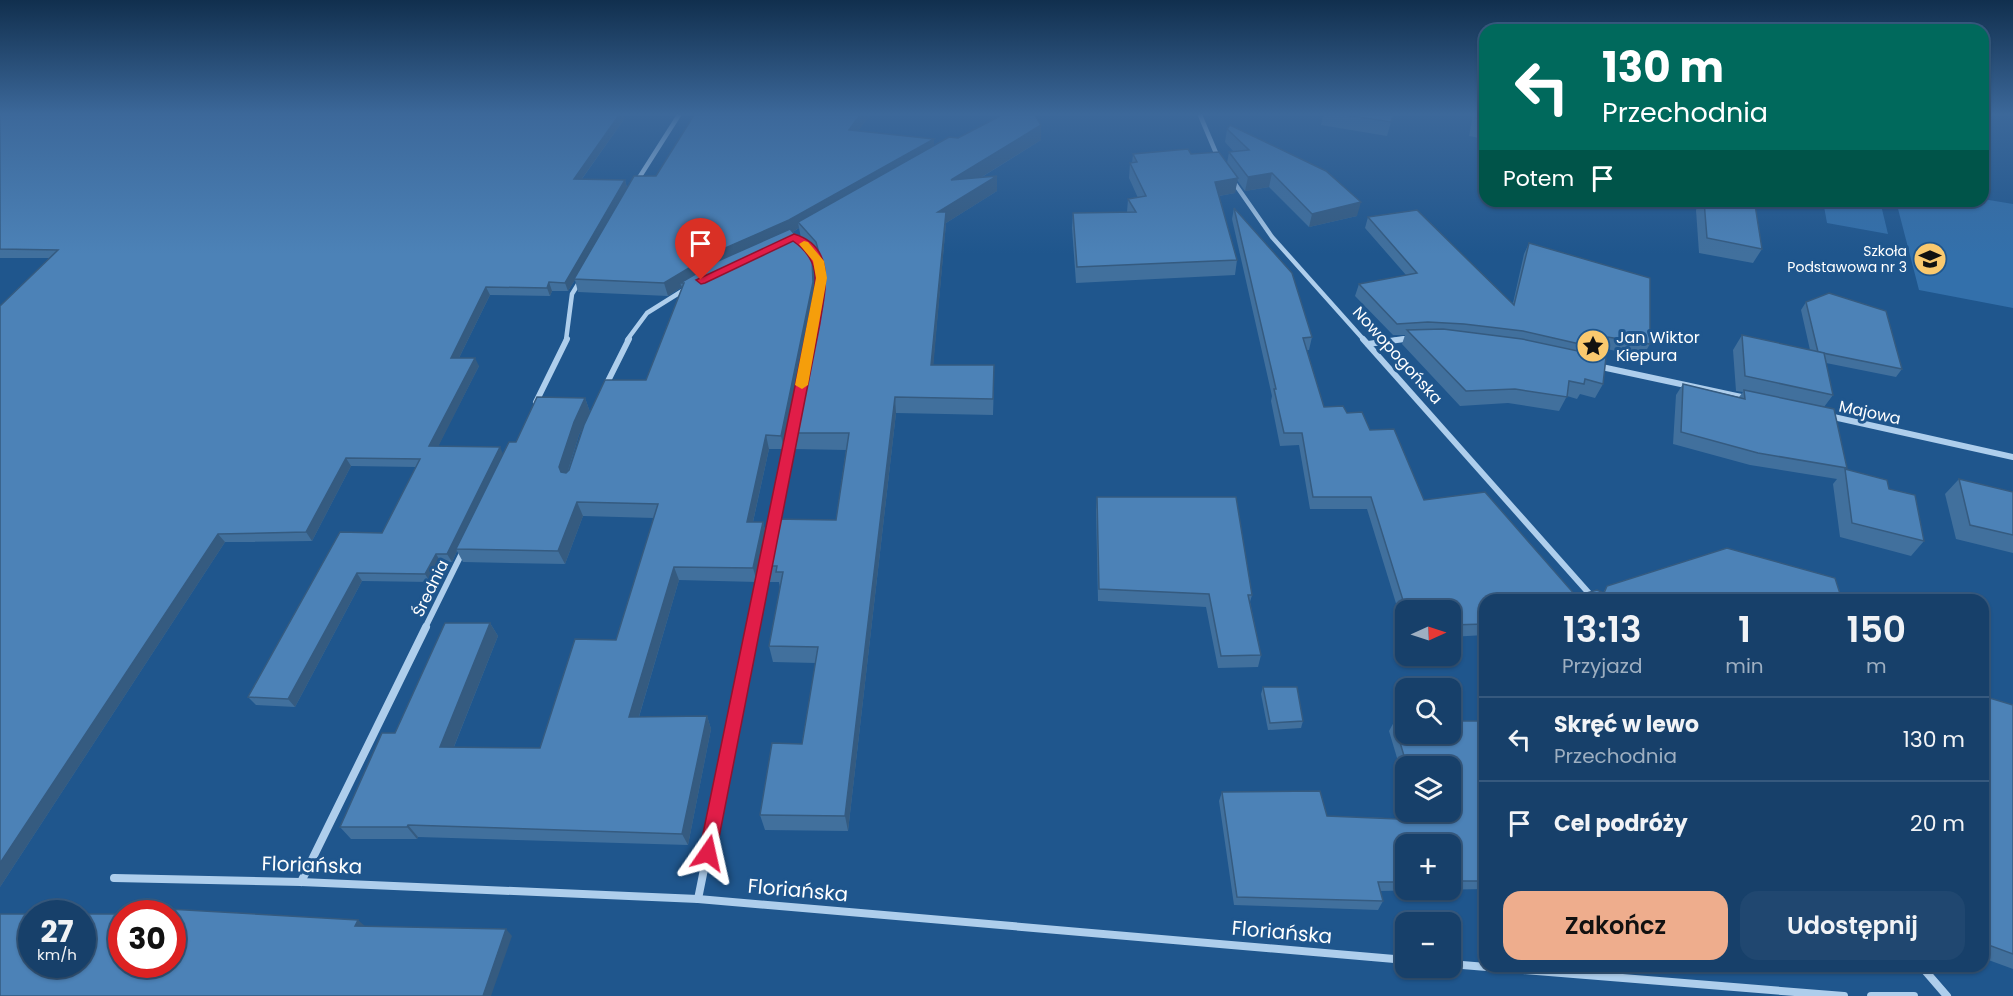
<!DOCTYPE html>
<html lang="pl">
<meta charset="utf-8">
<style>
body{margin:0;font-family:Poppins,sans-serif;background:#204770;color:#f1f3f6;height:100vh;display:flex;flex-direction:column;font-size:22px;white-space:nowrap}
*{box-sizing:border-box;margin:0}
p{font-size:20px;color:#9eafc1}
.icon{flex:none;width:33px;height:33px;fill:none;stroke:currentColor;stroke-width:2;stroke-linecap:round;stroke-linejoin:round}
.map{position:relative;flex:1;overflow:hidden}
.side{position:absolute;left:1479px;top:594px;width:510px;height:378px;display:flex;flex-direction:column;background:#17406a;border-radius:18px;box-shadow:0 2px 4px #0004,0 0 0 2px #36597e}
.side>*{flex:none}
.banner{position:absolute;left:1479px;top:24px;width:510px;height:183px;border-radius:18px;box-shadow:0 2px 4px #0004,0 0 0 2px #36597e;background:#00695c;color:#fff;overflow:hidden}
.needle{width:39px;rotate:87deg}
.controls{position:absolute;left:1395px;top:600px;display:grid;gap:12px}
.controls a{display:grid;place-items:center;width:66px;height:66px;border-radius:12px;background:#17406a;box-shadow:0 2px 4px #0004,0 0 0 2px #36597e;font-size:30px}
.speed{position:absolute;left:18px;top:900px;display:flex;gap:12px;font-size:30px;font-weight:700;text-align:center}
.speed>*{display:grid;place-content:center;width:78px;height:78px;border-radius:50%;background:#17406a;box-shadow:0 2px 4px #0004,0 0 0 2px #36597e;line-height:1}
.speed small{font-size:15px;font-weight:400}
.speed .limit{border:9px solid #d22;background:#fff;color:#111}
.pin{position:absolute;display:grid;place-items:center;width:51px;height:51px;color:#fff;margin:-62px -26px;border-radius:50% 50% 50% 0;rotate:-45deg;box-shadow:0 0 6px #0007}
.pin .icon{rotate:45deg}
.me{position:absolute;width:66px;margin:-33px;rotate:11deg;stroke-linejoin:round;filter:drop-shadow(0 0 4px #0008)}
.turn{display:flex;align-items:center;gap:21px;height:126px;padding:0 24px;font-size:27px}
.turn .icon{width:78px;height:78px;stroke-width:2.5}
.turn b{display:block;font-size:42px;line-height:51px}
.then{display:flex;align-items:center;height:57px;padding:0 24px;background:#0003;gap:12px;font-size:22px}
.eta{display:flex;justify-content:space-evenly;align-items:center;height:102px;text-align:center}
.eta b{font-size:36px;font-weight:600;line-height:42px}
.button{display:flex;gap:12px;margin-top:auto;padding:12px 24px}
.button a{flex:1;height:69px;border-radius:18px;background:#eead8d;color:#111;font-size:24px;font-weight:600;line-height:69px;text-align:center}
.button a+a{background:#204770;color:#f1f3f6}
ul{padding:0;list-style:none}
li{display:flex;align-items:center;gap:18px;height:84px;padding:0 24px;border-top:2px solid #36597e}
li div{flex:1}
li b{display:block;font-size:22px}
li em{font-style:normal}
.map>svg:first-child{display:block}
</style>
<div class="map">
<svg width="2013" height="996" viewBox="0 0 2013 996">
<rect width="100%" height="100%" fill="#1f568d"/>
<g fill="#3370ab">
<polygon points="1983,199 2013,204 2013,308 1919,290 1896,201 1983,201"/>
<polygon points="1823,201 1880,201 1888,234 1827,223"/>
</g>
<g fill="none" stroke-linecap="round" stroke-linejoin="round">
<g stroke="#aeceec" stroke-width="4.5">
<polyline points="1200,115 1219,160"/>
<polyline points="637,181 679,115"/>
<polyline points="1233,181 1272,237 1364,340"/>
<path d="M798,240c16,11 23,24 22,44"/>
<polyline points="566,340 572,294 580,281"/>
<polyline points="627,340 647,313 687,288"/>
<polyline points="1394,340 1410,338"/>
</g>
<g stroke="#aeceec" stroke-width="6">
<polyline points="1363,339 1595,600"/>
<polyline points="1368,344 1404,339"/>
<polyline points="1597,366 1746,398"/>
<polyline points="606,385 629,339"/>
<polyline points="536,402 567,339"/>
<polyline points="1829,416 2013,457"/>
<polyline points="773,525 793,429"/>
<polyline points="425,628 463,551"/>
<polyline points="753,628 766,562"/>
</g>
<g stroke="#aeceec" stroke-width="8">
<polyline points="114,878 301,882 698,899 1406,960"/>
<polyline points="301,882 426,627"/>
<polyline points="698,899 753,627"/>
<polyline points="1450,964 1844,996"/>
<polyline points="1921,966 1947,996"/>
<polyline points="1871,996 1914,996"/>
</g>
</g>
<g fill="#41709d" fill-rule="evenodd">
<path d="M0,115h627l-45,64 43,1 2,8 29,-12 38,-61h176l-12,16 76,15 24,-8 83,2 -59,37 15,-1v15l-51,32 -13,142 61,16 -1,34 -97,-2 -48,418 -83,-1 -5,-15 42,-71 14,-81 -43,-1 -4,-16 11,-58 -1,-6h-11l-4,-16 72,-46 10,-70 -52,-1 -3,-16 31,-161 -4,-14 -17,-20 -2,-10 -6,4 21,41 1,23 -31,153h-15l-16,73h10l3,13 -9,47 -78,-2 -40,137 68,-1 4,13 -23,116 -270,-8 -1,2h-66l-11,-12 55,-94 95,-110 8,13 -44,111 86,1 76,-108 38,-122 -71,-2 -18,48 -102,-2 -6,-11 -5,11h-11l-11,20 -68,-1 -67,126 -39,-2 -8,-8 134,-164 34,-66 -65,-1 -39,75 -87,1 -225,345 50,-629h-50zM575,280l3,12 90,4 14,-9 -36,93 -78,92 11,-37 11,-23 -5,-14 -69,44 -13,12 -65,-8 41,-80 -20,-8 31,-63 60,1 2,-5h16z"/>
<polygon points="1323,115 1393,115 1387,136 1321,125"/>
<polygon points="1473,115 1485,115 1485,139 1469,136"/>
<polygon points="1227,129 1357,216 1309,227 1269,187 1245,191 1237,180 1235,193 1219,196 1237,260 1235,275 1076,283 1072,228 1073,213 1127,212 1128,199 1138,198 1129,178 1130,163 1132,163 1133,154 1191,154 1227,163 1229,152 1234,152 1225,142"/>
<polygon points="1700,201 1734,201 1762,249 1753,263 1699,253 1696,210"/>
<polygon points="1234,208 1312,337 1309,350 1307,350 1324,407 1347,413 1370,430 1424,500 1576,596 1603,593 1607,586 1842,600 1485,600 1485,635 1450,637 1450,610 1406,610 1406,636 1367,509 1310,509 1299,445 1280,446 1271,401 1272,396 1232,219"/>
<polygon points="1368,217 1513,303 1524,254 1529,243 1650,344 1643,356 1606,349 1603,356 1603,384 1595,398 1580,394 1577,399 1567,396 1559,411 1508,403 1460,406 1402,344 1405,335 1393,335 1355,296 1359,284 1406,275 1365,228"/>
<polygon points="1806,302 1902,369 1896,377 1826,363 1833,395 1824,407 1847,468 1846,469 1889,489 1924,541 1911,556 1840,537 1833,484 1837,479 1750,465 1673,444 1676,395 1683,384 1739,397 1743,392 1736,391 1733,350 1742,335 1810,350 1801,310"/>
<polygon points="1959,479 2013,492 2013,553 1956,539 1945,494"/>
<polygon points="1097,497 1252,595 1250,602 1261,655 1258,667 1218,668 1206,607 1098,601 1096,510"/>
<polygon points="1263,687 1303,721 1301,728 1268,730 1261,694"/>
<polygon points="1983,696 2013,705 2013,969 1983,958"/>
<path d="M1485,721v168l-105,2 3,10 -5,9 -144,-5 -15,-104 3,-9 105,24 88,3 -3,-7h38v-46h-44v22l-17,-57 5,-9zM1406,844h44v46h-44z"/>
</g>
<g fill="#355b80">
<polygon points="619,115 627,115 576,187 574,179"/>
<polygon points="860,115 870,115 850,142 849,130"/>
<polygon points="1041,125 1041,140 951,196 951,180"/>
<polygon points="934,139 934,151 798,222 799,228 791,233 684,283 680,283 682,287 668,296 664,283 714,253"/>
<polygon points="1272,173 1269,187 1245,191 1248,177"/>
<polygon points="997,176 997,191 946,223 932,381 931,365 938,212"/>
<polygon points="1238,178 1235,193 1213,197 1215,182"/>
<polygon points="625,180 627,188 574,279 575,280 568,291 565,283"/>
<polygon points="1361,202 1357,216 1309,227 1312,214"/>
<polygon points="812,259 814,273 815,296 784,449 781,436"/>
<polygon points="549,282 552,291 550,296 547,288"/>
<polygon points="486,287 490,295 455,366 451,358"/>
<polygon points="475,358 479,366 434,455 429,446"/>
<polygon points="895,397 896,413 848,831 845,816"/>
<polygon points="585,398 590,412 579,435 565,480 567,486 559,467 574,422"/>
<polygon points="766,435 769,449 750,535 747,522"/>
<polygon points="500,447 504,456 456,549 457,551 452,562 447,554"/>
<polygon points="346,458 351,466 312,541 306,532"/>
<polygon points="577,502 583,516 565,564 558,551"/>
<polygon points="763,522 766,535 757,582 753,568"/>
<polygon points="218,534 225,542 0,887 0,863"/>
<polygon points="436,554 441,562 430,582 425,574"/>
<polygon points="674,567 679,580 635,730 629,717"/>
<polygon points="357,573 362,581 295,707 288,699"/>
<polygon points="490,623 498,636 449,759 440,747"/>
<polygon points="707,716 711,729 688,845 682,834"/>
<polygon points="408,825 418,837 417,839 407,827"/>
<polygon points="358,920 365,926 355,926"/>
<polygon points="506,929 512,936 491,996 483,996"/>
</g>
<g fill="#4c82b7" stroke="#355b80" stroke-width="1.5">
<polygon points="0,115 619,115 574,179 625,180 565,283 549,282 547,288 486,287 451,358 475,358 429,446 500,447 447,554 436,554 425,574 357,573 288,699 248,697 340,532 382,533 420,459 346,458 306,532 218,534 0,863 0,306 58,250 0,249"/>
<polygon points="694,115 860,115 849,130 934,139 789,220 714,253 664,283 574,279 634,176 656,176"/>
<polygon points="1002,115 1035,115 1041,125 951,180 997,176 938,212 946,212 931,365 994,365 993,399 895,397 845,816 760,815 772,743 802,744 818,647 769,646 783,572 776,572 777,566 764,566 773,519 836,520 849,433 791,433 823,268 816,242 798,222 949,137 958,138"/>
<polygon points="1345,115 1393,115 1391,122"/>
<polygon points="1476,115 1485,115 1485,119 1475,118"/>
<polygon points="1230,125 1326,171 1361,202 1312,214 1272,173 1248,177 1229,152 1249,150 1227,129"/>
<polygon points="1188,149 1191,154 1219,152 1238,178 1215,182 1237,260 1077,267 1073,213 1136,212 1128,199 1146,196 1130,163 1137,162 1133,154"/>
<polygon points="1704,201 1734,201 1755,205 1762,249 1707,238"/>
<polygon points="1234,208 1292,273 1312,337 1303,338 1324,407 1343,406 1347,413 1362,412 1370,430 1394,429 1424,500 1485,492 1576,596 1597,590 1604,593 1607,586 1727,548 1835,578 1842,600 1485,600 1485,624 1450,625 1450,610 1406,610 1371,497 1313,497 1302,433 1284,433 1274,389 1276,389"/>
<polygon points="1417,210 1514,305 1529,243 1650,278 1650,344 1608,337 1606,350 1523,331 1464,324 1428,322 1397,324 1359,284 1417,273 1368,217"/>
<polygon points="790,229 808,249 812,259 813,282 781,436 766,435 747,522 763,522 753,568 674,567 629,717 707,716 682,834 408,825 407,827 340,827 382,733 395,733 445,623 490,623 440,747 540,748 575,639 616,640 658,504 577,502 558,551 456,549 509,442 516,442 537,397 585,398 574,422 559,467 561,472 566,473 569,470 584,425 605,380 646,380 684,283 680,283 718,261"/>
<polygon points="1829,293 1886,311 1902,369 1818,352 1806,302"/>
<polygon points="1443,329 1522,339 1606,357 1603,384 1585,379 1584,384 1569,381 1567,397 1515,389 1466,391 1407,330"/>
<polygon points="1742,335 1824,353 1833,395 1745,376"/>
<polygon points="1683,384 1745,399 1744,390 1834,409 1847,468 1758,453 1681,432"/>
<polygon points="1845,469 1887,480 1889,489 1915,495 1924,541 1852,523"/>
<polygon points="1959,479 2013,492 2013,535 1970,525"/>
<polygon points="1097,497 1236,497 1252,595 1248,595 1261,655 1221,656 1209,594 1099,589"/>
<polygon points="1263,687 1297,687 1303,721 1270,723"/>
<polygon points="1983,696 2013,705 2013,954 1983,943"/>
<polygon points="1450,721 1485,721 1485,881 1450,881 1450,844 1406,844 1406,882 1378,882 1383,901 1237,897 1222,792 1320,791 1327,816 1422,820 1420,812 1450,812 1450,766 1407,766 1394,722 1406,722 1406,734 1450,734"/>
<polygon points="168,909 358,920 355,926 506,929 483,996 0,996 0,914 32,914 32,964 82,964 82,914 122,914 122,964 172,964 172,914 165,914"/>
</g>
<linearGradient id="sky" x2="0" y2="1"><stop stop-color="#112f4e"/><stop offset="0.45" stop-color="#3c689a"/><stop offset="1" stop-color="#3c689a" stop-opacity="0"/></linearGradient>
<rect width="2013" height="254" fill="url(#sky)"/>
<path fill="#e11d48" stroke="#92132f" stroke-width="1.5" d="M794,234c43,13 31,56 26,89l-104,530 -2,6 -6,3 -7,-3 -2,-6 109,-530c6,-34 18,-59 -15,-82l-88,42 -4,1 -5,-4z"/>
<polygon fill="#f59e0b" points="804,241 808,242 824,261 827,278 808,385 802,389 795,385 816,278 813,261 799,244"/>
<defs>
<symbol id="school-disc" viewBox="-11 -11 22 22"><circle r="9.5" fill="#fac96e" stroke="#1f568d"/><path d="M0-5L7-2L0 1L-7-2ZM-4 1L0 2.5L4 1V4Q0 6-4 4Z" fill="#111"/></symbol>
<symbol id="sight-disc" viewBox="-11 -11 22 22"><circle r="9.5" fill="#fac96e" stroke="#1f568d"/><path d="M0-6L1.8-2.2L6-1.7L2.9 1.2L3.7 5.4L0 3.3L-3.7 5.4L-2.9 1.2L-6-1.7L-1.8-2.2Z" fill="#111"/></symbol>
</defs>
<g fill-rule="evenodd">
<use href="#school-disc" x="1911" y="240" width="38" height="38"/>
<use href="#sight-disc" x="1574" y="327" width="38" height="38"/>
</g>
<g text-anchor="middle" stroke-width="6" stroke-linejoin="round" paint-order="stroke">
<g font-size="14" fill="#fff" stroke="#1f568d" text-anchor="end">
<text x="1907" y="256">Szkoła<tspan x="1907" dy="16">Podstawowa nr 3</tspan></text>
</g>
<g font-size="16" fill="#fff" stroke="#1f568d" text-anchor="start">
<text x="1616" y="343">Jan Wiktor<tspan x="1616" dy="18">Kiepura</tspan></text>
</g>
<g font-size="16" fill="#fff" stroke="#1f568d">
<text transform="translate(1398 355) rotate(48)" y="6">Nowopogońska</text>
<text transform="translate(1870 412) rotate(12)" y="6">Majowa</text>
<text transform="translate(430 588) rotate(-64)" y="6">Średnia</text>
</g>
<g font-size="20" fill="#fff" stroke="#1f568d">
<text transform="translate(312 865) rotate(2)" y="7">Floriańska</text>
<text transform="translate(798 890) rotate(5)" y="7">Floriańska</text>
<text transform="translate(1282 932) rotate(5)" y="7">Floriańska</text>
</g>
</g>
</svg>
<div class="controls">
<a><svg class="needle" viewBox="-14 -14 28 28"><path d="M0-13l5 13h-10z" fill="#e53935"/><path d="M0 13l5-13h-10z" fill="#9eafc1"/></svg></a>
<a><svg class="icon" aria-label="search" viewBox="0 0 24 24"><circle cx="10" cy="10" r="6"/><path d="M15 15l6 6"/></svg></a>
<a><svg class="icon" aria-label="layers" viewBox="0 0 24 24"><path d="M12 4l9 5-9 5-9-5zM3 14l9 5 9-5"/></svg></a>
<a>+</a>
<a>−</a>
</div>
<div class="speed"><div>27<small>km/h</small></div><div class="limit">30</div></div>
<div class="pin" style="left:701px;top:280px;background:#d93025"><svg class="icon" aria-label="arrive" viewBox="0 0 24 24"><path d="M6 21V4h12l-3 4 3 4H6"/></svg></div>
<svg class="me" style="left:708px;top:853px" viewBox="-20 -20 40 40"><path d="M0-17L14 15 0 8-14 15z" fill="#e11d48" stroke="#fff" stroke-width="4"/></svg>
<div class="banner">
<div class="turn"><svg class="icon" aria-label="left" viewBox="0 0 24 24"><path d="M17 20v-9H6M10 6l-5 5 5 5"/></svg><div><b>130 m</b>Przechodnia</div></div>
<div class="then">Potem<svg class="icon" aria-label="arrive" viewBox="0 0 24 24"><path d="M6 21V4h12l-3 4 3 4H6"/></svg></div>
</div>
<section class="side">
<div class="eta">
<div><b>13:13</b><p>Przyjazd</p></div>
<div><b>1</b><p>min</p></div>
<div><b>150</b><p>m</p></div>
</div>
<ul>
<li><svg class="icon" aria-label="left" viewBox="0 0 24 24"><path d="M17 20v-9H6M10 6l-5 5 5 5"/></svg><div><b>Skręć w lewo</b><p>Przechodnia</p></div><em>130 m</em></li>
<li><svg class="icon" aria-label="arrive" viewBox="0 0 24 24"><path d="M6 21V4h12l-3 4 3 4H6"/></svg><div><b>Cel podróży</b></div><em>20 m</em></li>
</ul>
<div class="button"><a>Zakończ</a><a>Udostępnij</a></div>
</section>
</div>
